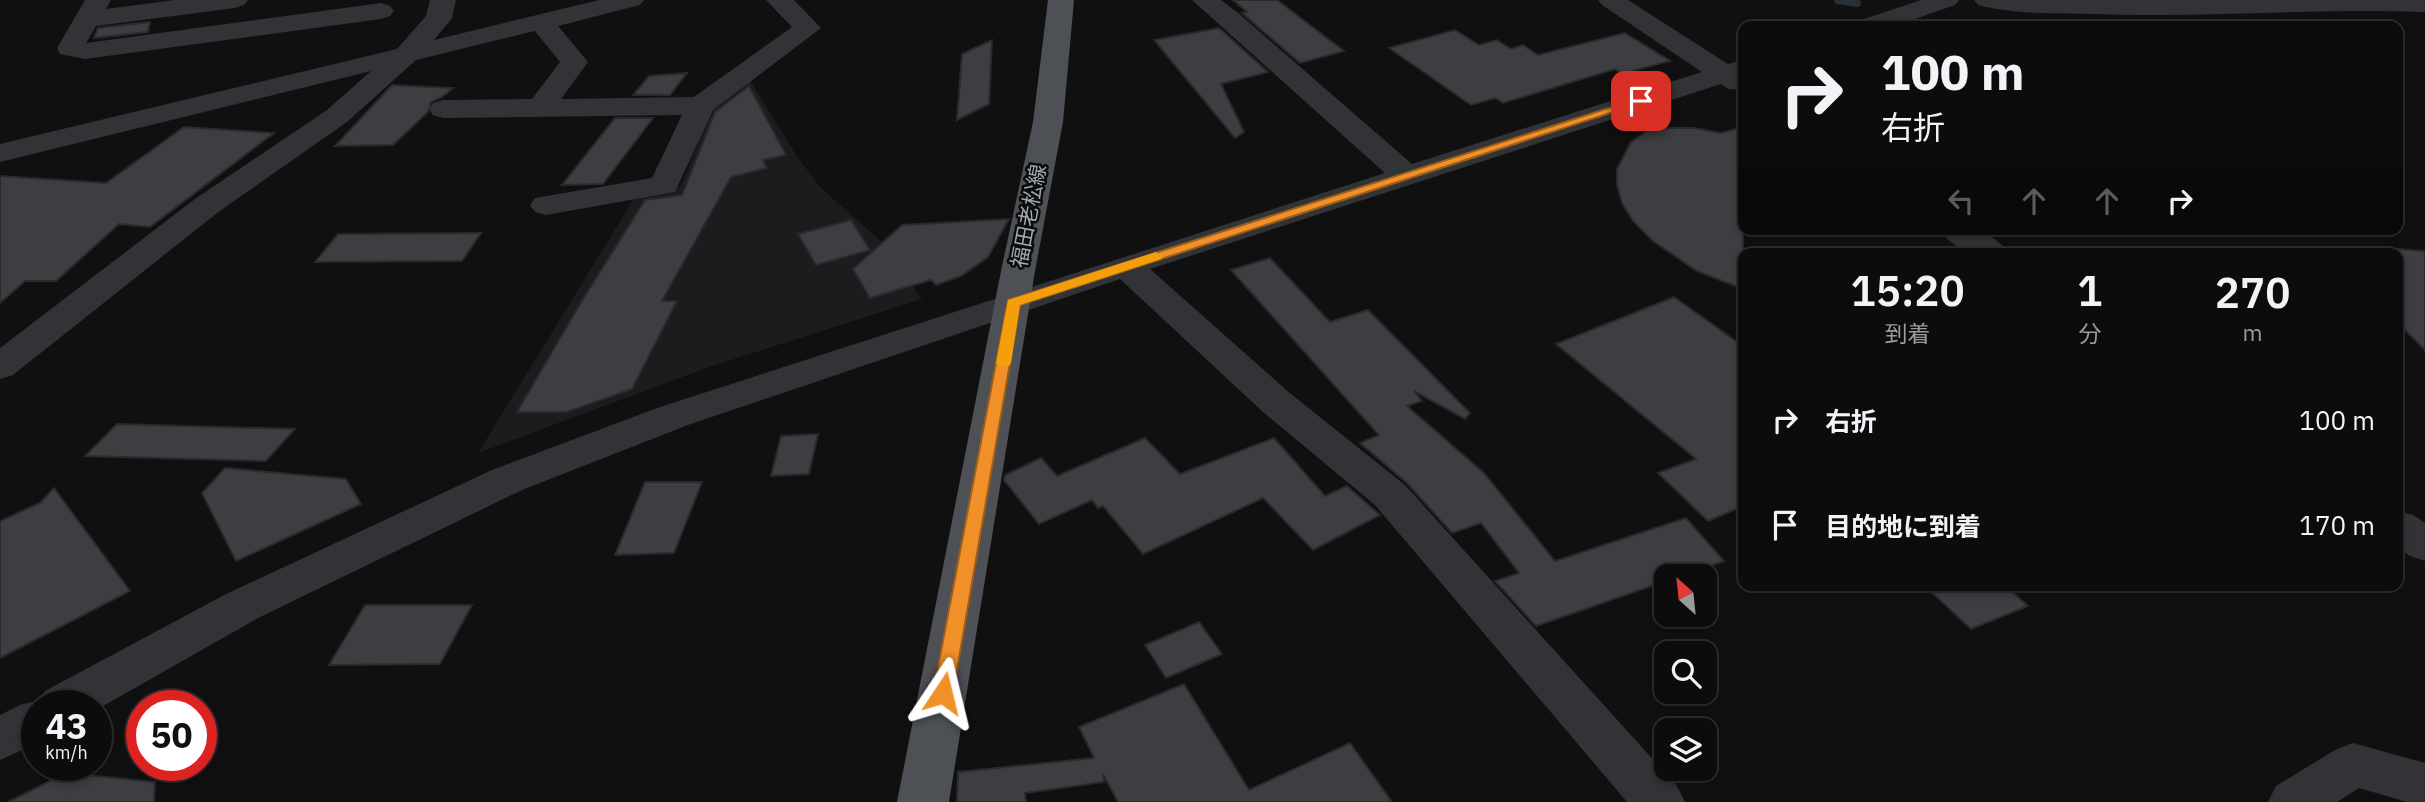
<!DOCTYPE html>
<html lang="ja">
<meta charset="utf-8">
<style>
body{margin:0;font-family:"IBM Plex Sans","Noto Sans JP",sans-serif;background:#1a1a1b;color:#f1f3f6;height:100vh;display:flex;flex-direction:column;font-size:26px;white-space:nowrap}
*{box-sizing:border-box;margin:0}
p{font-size:23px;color:#9a9b9d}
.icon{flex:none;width:38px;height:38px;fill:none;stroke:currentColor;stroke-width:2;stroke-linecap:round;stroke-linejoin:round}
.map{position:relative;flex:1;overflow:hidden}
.panel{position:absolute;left:1738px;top:248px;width:665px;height:343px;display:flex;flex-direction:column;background:#0c0c0d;border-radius:14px;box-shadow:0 4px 10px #0003,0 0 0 2px #2c2c2e}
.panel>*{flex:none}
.hud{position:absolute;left:1738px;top:21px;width:665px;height:214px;border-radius:14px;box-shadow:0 4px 10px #0003,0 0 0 2px #2c2c2e;background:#0c0c0d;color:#f1f3f6;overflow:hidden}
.needle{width:46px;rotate:333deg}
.tools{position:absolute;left:1654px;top:564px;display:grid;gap:14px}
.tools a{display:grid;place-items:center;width:63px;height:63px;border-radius:14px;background:#0c0c0d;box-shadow:0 4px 10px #0003,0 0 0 2px #2c2c2e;font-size:35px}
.speed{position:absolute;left:21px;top:690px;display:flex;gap:14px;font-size:35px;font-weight:700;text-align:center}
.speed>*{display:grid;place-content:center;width:91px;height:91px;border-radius:50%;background:#0c0c0d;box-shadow:0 4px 10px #0003,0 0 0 2px #2c2c2e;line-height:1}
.speed small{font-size:18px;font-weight:400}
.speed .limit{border:10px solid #d22;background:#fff;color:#111}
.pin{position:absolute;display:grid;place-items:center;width:60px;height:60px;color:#fff;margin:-30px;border-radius:14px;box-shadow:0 4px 10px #0006}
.me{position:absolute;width:77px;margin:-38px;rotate:10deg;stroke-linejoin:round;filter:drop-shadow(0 0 5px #0008)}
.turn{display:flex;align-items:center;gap:24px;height:147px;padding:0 28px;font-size:32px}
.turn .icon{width:91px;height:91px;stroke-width:2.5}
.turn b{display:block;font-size:49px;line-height:60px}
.lanes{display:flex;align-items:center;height:66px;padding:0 28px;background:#0003;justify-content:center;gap:35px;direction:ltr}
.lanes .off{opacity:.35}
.eta{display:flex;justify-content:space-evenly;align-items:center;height:119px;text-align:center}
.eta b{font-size:42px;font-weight:600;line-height:49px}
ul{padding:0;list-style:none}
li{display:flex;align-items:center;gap:21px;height:105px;padding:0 28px}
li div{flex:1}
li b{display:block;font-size:26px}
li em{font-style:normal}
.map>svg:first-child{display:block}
</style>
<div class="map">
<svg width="2425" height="802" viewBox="0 0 2425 802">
<rect width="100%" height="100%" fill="#101011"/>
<polygon fill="#1c1c1e" points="750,80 796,155 821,188 881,241 922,299 712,366 478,453 638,192 681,186 712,107"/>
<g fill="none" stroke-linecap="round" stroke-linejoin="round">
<polyline stroke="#273035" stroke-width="8" points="1838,0 1857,3"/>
</g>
<g fill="#3c3e41" stroke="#2a2a2d" stroke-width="2">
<polygon points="1233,0 1277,0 1344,51 1300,63 1242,13 1247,12"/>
<polygon points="150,22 148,32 94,38 98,28"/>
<polygon points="1219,28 1268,72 1221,84 1244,132 1235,138 1154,40"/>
<polygon points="1455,30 1479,45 1497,40 1511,49 1523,45 1538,55 1625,33 1670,61 1621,74 1615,69 1503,103 1495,98 1471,105 1389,48"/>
<polygon points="992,40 989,104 957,120 962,54"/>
<polygon points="687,73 670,95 633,95 649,76"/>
<polygon points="392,85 453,88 442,97 431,102 428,112 393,145 335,146"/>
<polygon points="749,86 786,155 763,160 767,168 731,177 662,301 677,301 632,389 567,412 517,412 583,299 645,200 682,195 715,112"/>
<polygon points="615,118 653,118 603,184 562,185"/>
<polygon points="184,127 274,133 150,227 119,224 56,281 25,281 0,303 0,176 106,183"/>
<polygon points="1743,127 1743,289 1697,271 1653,241 1633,221 1622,203 1617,185 1617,169 1631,142 1651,128 1694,128 1721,133"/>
<polygon points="1009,219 988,257 961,276 936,285 931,280 870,298 853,269 902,225"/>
<polygon points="851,220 870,250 816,265 798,234"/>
<polygon points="481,233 462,261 315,262 338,234"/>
<polygon points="2398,249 2425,251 2425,350 2398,323"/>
<polygon points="1270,258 1330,322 1368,310 1470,413 1465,419 1414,391 1422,401 1407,406 1484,473 1555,561 1686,518 1724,561 1681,576 1666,576 1666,581 1536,626 1495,581 1519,573 1481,523 1452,533 1407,483 1360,443 1379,435 1231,270"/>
<polygon points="1674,297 1743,346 1743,506 1708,521 1658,473 1696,459 1556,344"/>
<polygon points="117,424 295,429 266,461 85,456"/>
<polygon points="818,434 809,474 771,476 781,436"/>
<polygon points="1145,438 1180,474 1274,438 1325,496 1347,486 1380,515 1313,550 1263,498 1143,554 1103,506 1098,508 1092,500 1039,524 1004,480 1005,475 1041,458 1057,476"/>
<polygon points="225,468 346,479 361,504 236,561 202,493"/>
<polygon points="645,482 702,482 674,553 615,555"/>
<polygon points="54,488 130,591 0,658 0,521 40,503"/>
<polygon points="1925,586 2006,586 2028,606 1971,629"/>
<polygon points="365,605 472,605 440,664 329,665"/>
<polygon points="1199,622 1222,654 1166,678 1145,645"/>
<polygon points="1184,684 1249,790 1350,743 1392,802 1118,802 1103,774 1104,782 1025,793 1026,802 957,802 958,772 1094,758 1079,727"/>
<polygon points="66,773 155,782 154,802 8,802"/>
</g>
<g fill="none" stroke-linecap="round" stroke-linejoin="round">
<g fill="#313336" fill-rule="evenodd">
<polygon points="85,0 111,0 106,9 175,0 248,0 244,5 235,8 96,26 86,43 381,3 390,6 394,11 390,16 381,19 85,59 60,54 57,48"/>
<polygon points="430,0 456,0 452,18 434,40 599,0 644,0 640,5 558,26 588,62 561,99 694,97 792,27 766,0 794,0 821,28 713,110 675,192 546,215 535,212 530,205 535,198 652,178 682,115 443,118 433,115 429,109 433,103 443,100 532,99 560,62 535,31 416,60 347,122 217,213 13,375 0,379 0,348 195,199 327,110 371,71 0,162 0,144 397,49 426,16"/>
<polygon points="1192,0 1221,0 1237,12 1412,164 1702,72 1602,5 1598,0 1628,0 1728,64 1743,60 1743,90 1728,89 1721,84 1150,269 1291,394 1405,485 1677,786 1685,802 1627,802 1375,505 1263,412 1120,279 688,425 522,490 258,618 96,710 96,705 37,705 37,743 0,760 0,715 20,705 40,700 45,691 226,594 492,470 660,407 1385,173"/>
<polygon points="1921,0 1959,0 1955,5 1895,26 1857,26 1861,20"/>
<path d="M1974,0h451v12c-110,-4 -219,6 -330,2 -39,-1 -79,1 -117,-9z"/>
<path d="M1939,229c28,0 52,-2 70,25 -29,0 -51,2 -70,-25z"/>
<polygon points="2398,511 2413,515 2425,523 2425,561 2410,556 2398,547"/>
<polygon points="2353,743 2425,763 2425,802 2407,802 2359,788 2337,802 2268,802 2276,786 2335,750"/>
</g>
<polygon fill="#4d5055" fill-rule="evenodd" points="1048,0 1074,0 1063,122 1035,271 949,802 897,802 1001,271 1033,122"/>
</g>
<polygon fill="#f19028" stroke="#9d5e1a" stroke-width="2" points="1637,99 1647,101 1020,305 953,693 950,699 943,701 936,699 933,693 1008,300"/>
<polygon fill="#f59e0b" points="1156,252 1163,256 1161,259 1020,305 1011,363 1009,366 998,366 996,363 1008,300"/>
<g text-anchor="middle" stroke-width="5" stroke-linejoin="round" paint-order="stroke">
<g font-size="21" fill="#a1a9b2" stroke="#0b0b0c">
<text transform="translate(1029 216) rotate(-79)" y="7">福田老松線</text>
</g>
</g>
</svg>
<div class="tools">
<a><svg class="needle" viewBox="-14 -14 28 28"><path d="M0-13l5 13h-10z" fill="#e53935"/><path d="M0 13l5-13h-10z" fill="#9a9b9d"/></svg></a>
<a><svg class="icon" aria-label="search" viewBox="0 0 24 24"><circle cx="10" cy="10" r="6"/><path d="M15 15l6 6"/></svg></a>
<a><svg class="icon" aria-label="layers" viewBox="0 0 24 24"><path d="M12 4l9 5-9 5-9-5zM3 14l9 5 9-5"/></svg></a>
</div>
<div class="speed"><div>43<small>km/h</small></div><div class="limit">50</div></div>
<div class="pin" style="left:1641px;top:101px;background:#d93025"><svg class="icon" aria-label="arrive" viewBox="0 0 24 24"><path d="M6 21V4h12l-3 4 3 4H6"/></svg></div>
<svg class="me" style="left:943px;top:693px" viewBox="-20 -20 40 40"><path d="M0-17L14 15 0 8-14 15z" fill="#f19028" stroke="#fff" stroke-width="4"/></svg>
<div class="hud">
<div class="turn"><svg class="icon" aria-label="right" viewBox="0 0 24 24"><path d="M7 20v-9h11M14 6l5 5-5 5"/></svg><div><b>100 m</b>右折</div></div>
<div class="lanes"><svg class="icon off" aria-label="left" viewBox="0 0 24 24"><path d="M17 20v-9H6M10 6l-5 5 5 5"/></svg><svg class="icon off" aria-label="ahead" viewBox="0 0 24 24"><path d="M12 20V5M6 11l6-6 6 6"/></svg><svg class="icon off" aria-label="ahead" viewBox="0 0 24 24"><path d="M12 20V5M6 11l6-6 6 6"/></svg><svg class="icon" aria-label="right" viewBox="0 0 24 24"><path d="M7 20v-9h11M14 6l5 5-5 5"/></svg></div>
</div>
<section class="panel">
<div class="eta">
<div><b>15:20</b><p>到着</p></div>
<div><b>1</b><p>分</p></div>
<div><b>270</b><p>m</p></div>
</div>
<ul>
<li><svg class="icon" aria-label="right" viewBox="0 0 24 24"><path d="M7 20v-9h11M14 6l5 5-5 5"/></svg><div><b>右折</b></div><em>100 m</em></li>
<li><svg class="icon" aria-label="arrive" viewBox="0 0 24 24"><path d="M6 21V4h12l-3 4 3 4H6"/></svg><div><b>目的地に到着</b></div><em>170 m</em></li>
</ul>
</section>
</div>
